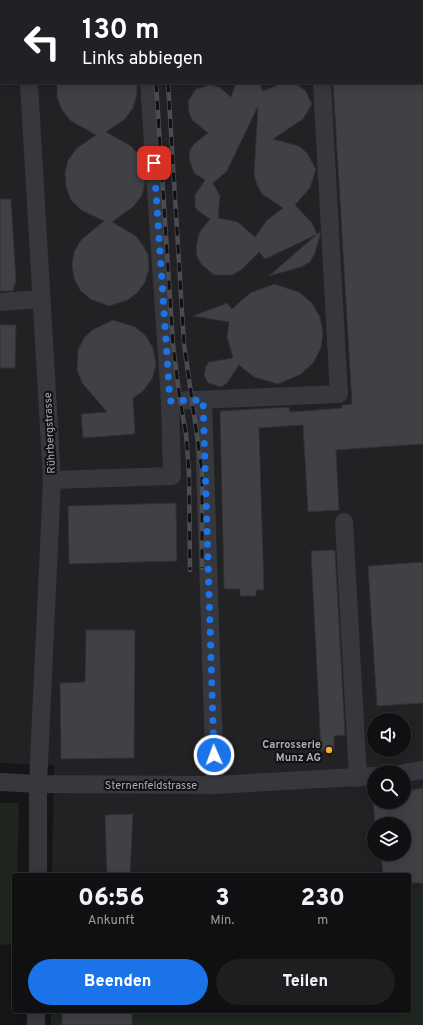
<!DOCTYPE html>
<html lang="de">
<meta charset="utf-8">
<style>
body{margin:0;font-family:Overpass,sans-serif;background:#1e1e20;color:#f1f3f6;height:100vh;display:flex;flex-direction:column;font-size:15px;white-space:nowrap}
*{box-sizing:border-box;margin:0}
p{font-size:13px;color:#9c9d9f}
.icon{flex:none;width:22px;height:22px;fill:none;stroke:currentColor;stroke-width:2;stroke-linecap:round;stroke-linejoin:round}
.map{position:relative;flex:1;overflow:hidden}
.drawer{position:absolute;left:12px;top:873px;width:399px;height:140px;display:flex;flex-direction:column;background:#101012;border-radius:4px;box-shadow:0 2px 10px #0003,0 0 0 1px #303032}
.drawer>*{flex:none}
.guide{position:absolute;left:0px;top:0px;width:423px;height:84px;box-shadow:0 2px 10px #0003,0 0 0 1px #303032;background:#202124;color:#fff;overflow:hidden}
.controls{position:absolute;left:367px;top:713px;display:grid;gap:8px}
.controls a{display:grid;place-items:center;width:44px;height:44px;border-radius:50%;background:#101012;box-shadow:0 2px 10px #0003,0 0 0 1px #303032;font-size:20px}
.pin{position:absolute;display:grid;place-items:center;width:34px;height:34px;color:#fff;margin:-17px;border-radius:8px;box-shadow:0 2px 6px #0006}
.me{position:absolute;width:44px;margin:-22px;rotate:358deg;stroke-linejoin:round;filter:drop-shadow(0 0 3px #0008)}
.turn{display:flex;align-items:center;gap:14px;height:84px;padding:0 16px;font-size:18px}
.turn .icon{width:52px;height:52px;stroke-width:2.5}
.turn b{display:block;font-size:28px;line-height:34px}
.eta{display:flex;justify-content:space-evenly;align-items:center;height:68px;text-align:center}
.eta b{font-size:24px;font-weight:800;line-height:28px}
.button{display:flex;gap:8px;margin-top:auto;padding:8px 16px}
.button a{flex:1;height:46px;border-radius:24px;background:#1a73e8;color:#fff;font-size:16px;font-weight:800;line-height:46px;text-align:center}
.button a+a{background:#1e1e20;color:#f1f3f6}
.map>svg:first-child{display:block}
</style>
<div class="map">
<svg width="423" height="1025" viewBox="0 0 423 1025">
<rect width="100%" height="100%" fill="#161618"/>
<path fill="#222225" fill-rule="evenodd" d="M0,0h423v886l-14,2v-13h-357l2,-110 -54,-2zM1,1h421v82h-421zM374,720h30v30h-30zM374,772h30v30h-30zM374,824h30v30h-30z"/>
<g fill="#1e261f">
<polygon points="0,803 19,803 17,875 14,875 14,944 0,945"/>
<polygon points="423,886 423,1025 51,1025 51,1011 409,1011 409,888"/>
</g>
<g fill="#404145" stroke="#303034" fill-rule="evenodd">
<polygon points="57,83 137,83 137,94 133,108 125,119 106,132 131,146 140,156 144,168 145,183 142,195 134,206 112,222 136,236 144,247 148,255 149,269 145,282 138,292 128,300 109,306 90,299 80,290 74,278 72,265 74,252 81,240 104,221 81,210 71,200 66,187 65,173 68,160 77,148 96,135 71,121 62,110 57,97"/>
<path d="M236,83h23l4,8 20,-8h11l11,7 7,14 -9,15 -30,20 26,7 8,7 9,16 -6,19 -15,17 17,18 5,11 3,-2v4l-5,17 -5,9 -9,5 -32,9 47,-41 -51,24 -6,-7 -18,18 -9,5h-18l-12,-10 -5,-8 -1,-10 3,-14 11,-14 -13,-9 -2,-4v-11l10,-15 -11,-7 -5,-14 1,-9 4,-6 14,-11 -16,-13 -3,-7 -1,-12 8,-12 14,-4 9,2 12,10zM258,106l-4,69 3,10 5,9 21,14 -16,12 -12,17 -17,-15 -20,-4 2,-22 -7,-13 14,-12z"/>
<polygon points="333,83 423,83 423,444 336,450 339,510 308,512 303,425 259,428 264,590 256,590 256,596 240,596 240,589 224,589 220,411 289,407 290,412 342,408 342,405 352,404"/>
<polygon points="0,199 11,199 16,281 13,291 0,291"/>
<polygon points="274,284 299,292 312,303 320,317 323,334 321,348 313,363 301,374 278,384 254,377 239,365 227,383 221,387 208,383 204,375 206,366 209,362 233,358 227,337 229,322 193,316 227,303 232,309 250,293"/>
<polygon points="113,320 135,327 146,336 153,348 156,365 152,379 143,391 133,398 135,434 83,438 81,414 107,412 82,383 77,370 78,350 84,338 92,330"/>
<polygon points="0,325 16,325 15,368 0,368"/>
<polygon points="176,503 177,561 69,564 68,506"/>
<polygon points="335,550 345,735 334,736 334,751 321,751 311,551"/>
<polygon points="423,562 423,703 377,706 368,566"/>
<polygon points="86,630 135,630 134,758 61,759 60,683 85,682"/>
<polygon points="423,788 423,883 409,883 409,875 383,875 381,854 404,854 404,824 375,824 373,802 404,802 404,791"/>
<polygon points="133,814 130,875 107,875 105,815"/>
<rect x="62" y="1011" width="70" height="14"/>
</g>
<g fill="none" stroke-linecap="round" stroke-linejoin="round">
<g stroke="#37383d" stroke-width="18">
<polyline points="25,0 25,1"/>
<polyline points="144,0 144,1"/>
<polyline points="317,0 317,1"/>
<polyline points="29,83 52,480 38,784 38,875"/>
<polyline points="0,302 41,299"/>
<polyline points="203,400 215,785"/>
<polyline points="170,401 339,394 322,83"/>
<polyline points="52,480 172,476 170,401 149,83"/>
<polyline points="344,522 358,778"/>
<polyline points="404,773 423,770"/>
<polyline points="0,782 38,784 215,785 374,776"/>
<polyline points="36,1025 36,1011"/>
</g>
<defs>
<g id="rail">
<polyline points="151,0 151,1"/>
<polyline points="163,0 163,1"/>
<polyline points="156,83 173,345 180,400 186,434 189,472 190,570"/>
<polyline points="168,83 184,344 202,471 202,568"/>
</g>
</defs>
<use href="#rail" stroke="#4a4c52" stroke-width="4.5"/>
<use href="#rail" stroke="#111113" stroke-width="3" stroke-dasharray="9" stroke-linecap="butt"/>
</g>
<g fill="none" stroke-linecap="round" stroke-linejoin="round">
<polyline stroke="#1a73e8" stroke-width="7" stroke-dasharray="0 12.6" points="154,163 170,401 203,400 214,755"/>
</g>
<circle fill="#f2b134" stroke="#111113" stroke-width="1.5" cx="329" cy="750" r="4"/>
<g text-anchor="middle" stroke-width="4" stroke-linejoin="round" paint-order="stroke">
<g font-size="11" fill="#a8adb8" stroke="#111113">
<text transform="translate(49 433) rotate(-93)" y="4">Rührbergstrasse</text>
<text x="151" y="789">Sternenfeldstrasse</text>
</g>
<g font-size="11" font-weight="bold" fill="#a8adb8" stroke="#111113" text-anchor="end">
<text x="321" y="748">Carrosserie<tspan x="321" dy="13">Munz AG</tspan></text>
</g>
</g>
</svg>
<div class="controls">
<a><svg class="icon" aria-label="sound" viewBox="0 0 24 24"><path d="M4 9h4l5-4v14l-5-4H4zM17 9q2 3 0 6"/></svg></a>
<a><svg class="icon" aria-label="search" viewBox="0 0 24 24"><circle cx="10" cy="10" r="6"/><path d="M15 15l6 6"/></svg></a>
<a><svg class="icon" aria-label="layers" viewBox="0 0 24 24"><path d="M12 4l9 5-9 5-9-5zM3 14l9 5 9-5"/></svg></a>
</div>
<div class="pin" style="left:154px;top:163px;background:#d93025"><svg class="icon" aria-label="arrive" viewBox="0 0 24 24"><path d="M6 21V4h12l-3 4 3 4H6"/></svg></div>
<svg class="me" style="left:214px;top:755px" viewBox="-20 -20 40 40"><circle r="17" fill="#1a73e8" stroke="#fff" stroke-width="3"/><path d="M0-11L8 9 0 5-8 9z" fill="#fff"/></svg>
<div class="guide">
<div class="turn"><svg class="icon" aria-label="left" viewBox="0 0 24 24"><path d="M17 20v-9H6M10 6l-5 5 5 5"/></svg><div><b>130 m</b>Links abbiegen</div></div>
</div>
<section class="drawer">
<div class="eta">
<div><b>06:56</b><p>Ankunft</p></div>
<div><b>3</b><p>Min.</p></div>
<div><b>230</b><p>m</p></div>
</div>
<div class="button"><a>Beenden</a><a>Teilen</a></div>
</section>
</div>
